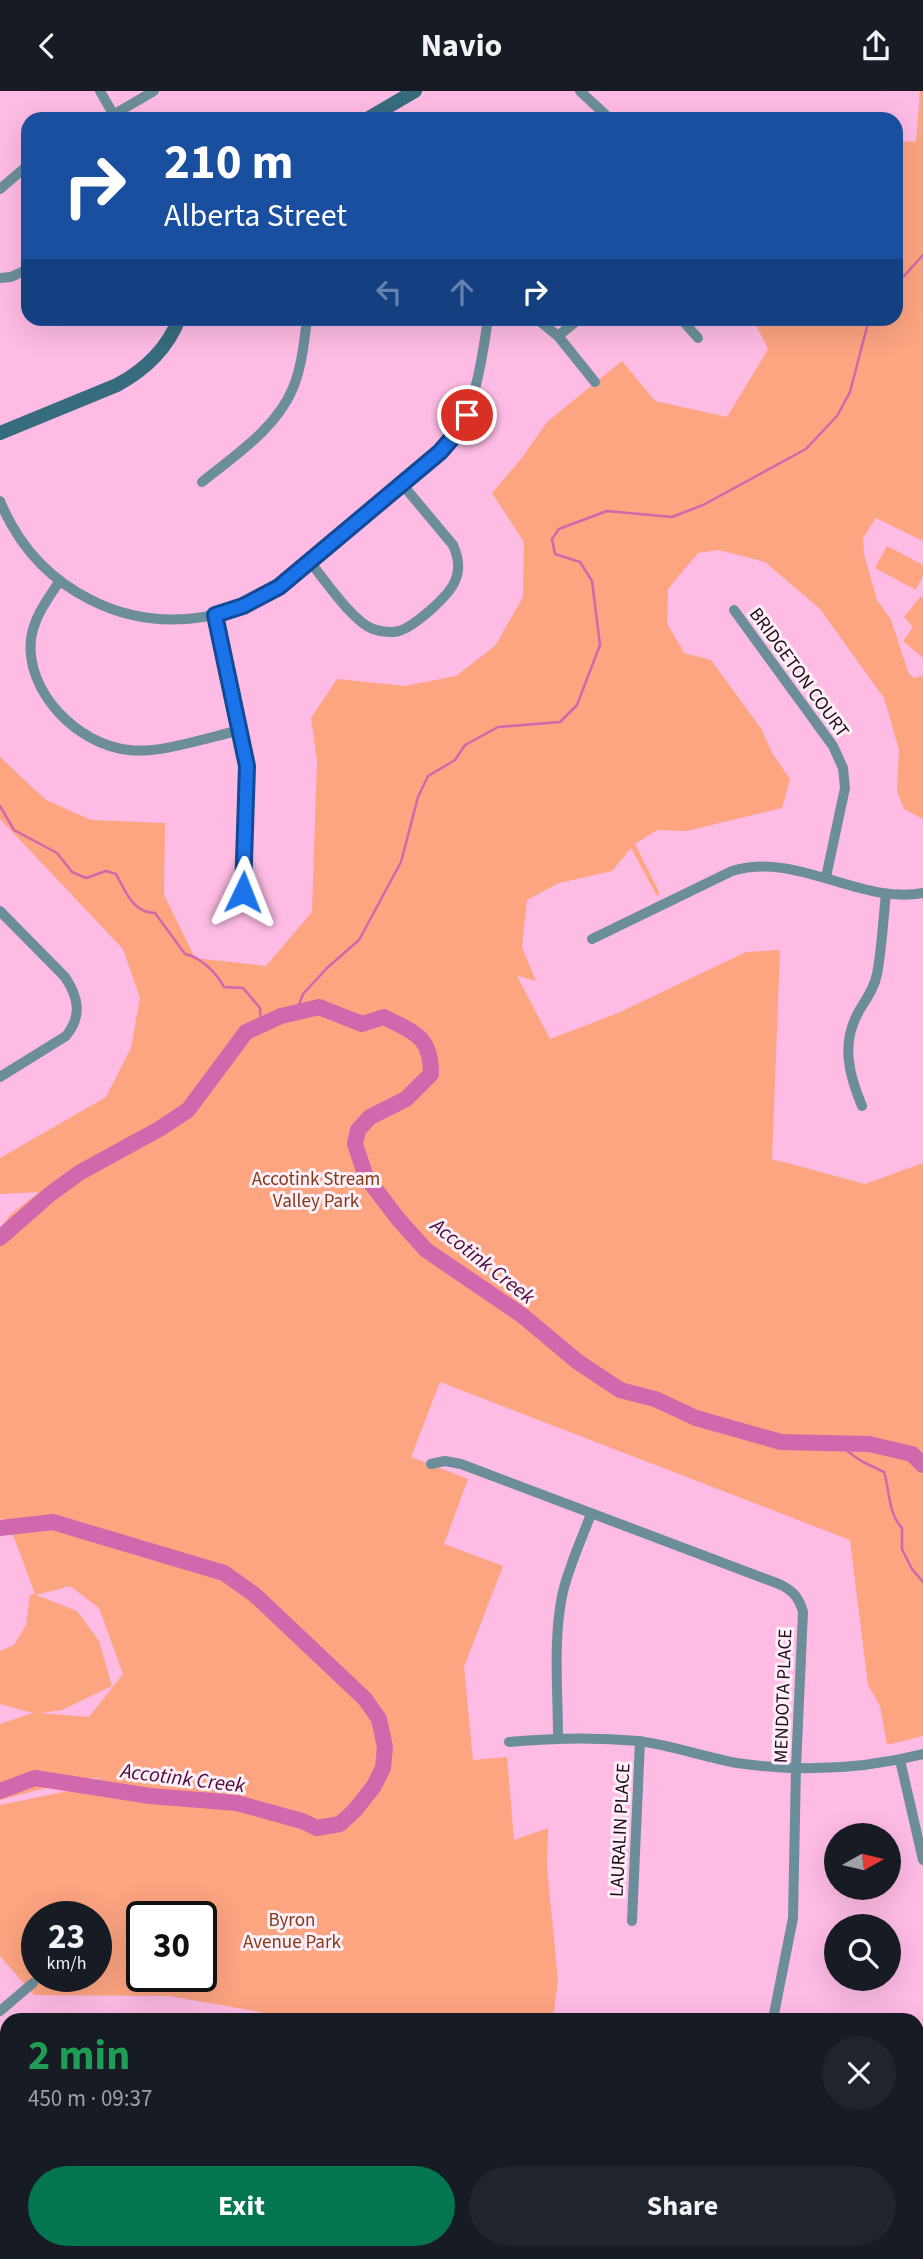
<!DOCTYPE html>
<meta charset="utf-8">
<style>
body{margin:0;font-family:"Source Sans 3",sans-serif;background:#20242c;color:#f1f3f6;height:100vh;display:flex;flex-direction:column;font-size:26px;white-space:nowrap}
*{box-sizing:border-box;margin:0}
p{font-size:23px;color:#9ea1a6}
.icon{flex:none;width:38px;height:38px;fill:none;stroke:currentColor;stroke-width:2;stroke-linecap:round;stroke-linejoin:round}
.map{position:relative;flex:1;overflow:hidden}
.side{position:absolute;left:0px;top:1922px;width:924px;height:247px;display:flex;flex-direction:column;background:#171b24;border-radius:21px 21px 0 0;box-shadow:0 7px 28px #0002}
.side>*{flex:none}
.guide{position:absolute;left:21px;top:21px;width:882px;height:214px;border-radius:21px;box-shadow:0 7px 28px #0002;background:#1a4fa0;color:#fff;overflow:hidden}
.needle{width:46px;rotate:82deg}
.fabs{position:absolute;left:824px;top:1732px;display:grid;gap:14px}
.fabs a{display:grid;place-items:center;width:77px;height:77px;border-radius:50%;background:#171b24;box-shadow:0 7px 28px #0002;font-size:35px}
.speed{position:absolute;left:21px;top:1810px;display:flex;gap:14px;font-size:35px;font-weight:700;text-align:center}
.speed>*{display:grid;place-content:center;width:91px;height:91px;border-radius:50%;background:#171b24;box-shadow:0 7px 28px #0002;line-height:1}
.speed small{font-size:18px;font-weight:400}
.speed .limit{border:4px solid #111;border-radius:10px;background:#fff;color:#111}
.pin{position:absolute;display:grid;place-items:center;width:60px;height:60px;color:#fff;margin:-30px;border:4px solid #fff;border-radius:50%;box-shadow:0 2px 7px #0007}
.me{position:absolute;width:77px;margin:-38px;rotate:2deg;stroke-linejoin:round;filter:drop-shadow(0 0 5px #0008)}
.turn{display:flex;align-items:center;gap:24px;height:147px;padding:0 28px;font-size:32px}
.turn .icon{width:91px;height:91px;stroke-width:2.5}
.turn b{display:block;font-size:49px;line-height:60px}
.lanes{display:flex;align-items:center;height:66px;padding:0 28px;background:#0003;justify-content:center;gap:35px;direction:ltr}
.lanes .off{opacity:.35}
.round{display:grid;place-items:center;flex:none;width:74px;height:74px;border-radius:37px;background:#20242c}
.summary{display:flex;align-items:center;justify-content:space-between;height:119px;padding:0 28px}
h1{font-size:42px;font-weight:700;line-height:52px;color:#1e9e55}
.primary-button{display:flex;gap:14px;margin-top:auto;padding:14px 28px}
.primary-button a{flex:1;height:80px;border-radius:42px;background:#037550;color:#fff;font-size:28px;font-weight:700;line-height:80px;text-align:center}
.primary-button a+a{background:#20242c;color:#f1f3f6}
header{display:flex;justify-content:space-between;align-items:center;height:91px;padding:0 28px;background:#171b24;font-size:32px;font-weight:700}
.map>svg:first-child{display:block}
</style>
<header><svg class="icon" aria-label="back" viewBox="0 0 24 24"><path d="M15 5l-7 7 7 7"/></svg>Navio<svg class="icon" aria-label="share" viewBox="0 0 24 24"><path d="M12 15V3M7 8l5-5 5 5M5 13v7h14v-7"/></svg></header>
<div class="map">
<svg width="923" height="2168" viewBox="0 0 923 2168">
<rect width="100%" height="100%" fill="#febbe4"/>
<g fill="#fda481" fill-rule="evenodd">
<path d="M920,0h3v450l-47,-23 -13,20 1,16 13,46 14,20 18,54 5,4 9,-3v144l-19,-10 -7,-18 2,-41 -15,-52 -64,-89 -55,-47 -46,-12 -21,3 -30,36 -1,34 17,30 27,7 51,70 10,23 18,26 -8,29 -95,23 -30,-1 -22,14 25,50 -3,2 -26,-48 -19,23 -53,12 -32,17 -5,47 14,34 -19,-5 33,63 68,-26 128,-61 34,-2 -8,209 93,25 58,-21v573l-36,9 -7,-39 -12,-21 -18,-145 -410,-158 -29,75 57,22 -24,65 59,22 -39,101 9,93 34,-3 7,83 34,-12 -1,40 11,112 -5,39 -34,-3v3h-233l-26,-7 -91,-16 -135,-1 -34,-39v-151l73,-15 28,-13 -37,6 -64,17v-76l33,-11 -33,-9v-53l14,-6 12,-20 4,-30 5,-1 -25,-67 -10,-9v-290l11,-14 28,-22 -39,2v-36l106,-61 25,-49 9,-50 -17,-49 -123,-130v-62l46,43 45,20 74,3 -1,72 31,63 71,8 46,-54 5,-152 -6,-42 26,-39 68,7 51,-10 39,-30 28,-49 1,-55 -32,-49 29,-34 26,-37 75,-61 33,40 72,16 41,-68 -15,-30h143v-178l20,1zM70,1495l29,22 24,66 -34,43 -49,-4 22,-3 50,-24 -13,-45 -22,-30 -41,-16zM37,1825h59v60h-59zM142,1825h59v60h-59z"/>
<polygon points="887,455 923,474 923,485 916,499 875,477"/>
<polygon points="921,505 923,507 923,567 903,550 913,536 904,526"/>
</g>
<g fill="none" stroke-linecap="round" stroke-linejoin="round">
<g stroke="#d167ac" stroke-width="2.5">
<polyline points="896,194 923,164"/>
<path d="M0,715l14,24 43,23 15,19 14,6 20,-7 10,3c10,18 17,39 39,39l30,41c15,3 31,18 39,33l19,1 17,20 1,18"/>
<polyline points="296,922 303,903 327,877 359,849 401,771 418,706 428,685 455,669 465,654 498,636 560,631 577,614 600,554 592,490 580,471 555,463 552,448 559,438 607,420 672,426 703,414 806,358 837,325 850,301 869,228"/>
<path d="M835,1351l26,19 23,11c6,19 4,42 18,56v21l10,20 11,13"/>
</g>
<g stroke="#d167ac" stroke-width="16">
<path d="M0,1147l49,-43 30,-22 82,-45 27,-18 58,-78 35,-16 38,-9 43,17 22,-7c31,16 47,19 47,57l-25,25 -36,18 -12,13 -3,14 11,33 33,43 27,30 97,66 55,46 42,28 35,9 41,19 85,24 88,2 43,10 11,11"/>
<polyline points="0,1437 53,1431 224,1482 255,1504 365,1608 379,1628 385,1656 383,1677 374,1695 355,1719 340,1733 317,1737 302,1730 237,1712 150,1705 35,1687 0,1700"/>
</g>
<g stroke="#6c8e9a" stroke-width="10">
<polyline points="100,0 116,28"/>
<polyline points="580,0 610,28"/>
<polyline points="106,28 154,0"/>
<polyline points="0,98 28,74"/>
<polyline points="0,187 11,186 28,178"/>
<polyline points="537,228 558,245 595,291"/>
<polyline points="681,228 698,247"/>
<polyline points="558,245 579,228"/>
<path d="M202,391c33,-27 74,-53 91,-94 9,-22 11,-46 14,-69"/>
<path d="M0,410c18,44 49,78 91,99 59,30 133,25 187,-13 26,-18 50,-41 74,-61 33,-27 67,-53 97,-83 28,-37 32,-80 39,-124"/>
<path d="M310,471c15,18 42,59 63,67 8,3 17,4 26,2 16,-5 50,-35 56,-50 6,-13 3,-25 -2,-36l-51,-61"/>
<path d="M59,491c-12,18 -25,35 -28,57 -6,53 47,106 98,111 31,4 80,-13 112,-20"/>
<polyline points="734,519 833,655 843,677 845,697 826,786"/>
<polyline points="215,524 247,675 243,801"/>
<path d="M0,820l65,66c14,21 17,39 1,59l-66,41"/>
<path d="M592,848l140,-68c64,-20 129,34 191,22"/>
<path d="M862,1015c-13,-31 -21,-62 -4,-93 7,-13 16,-23 19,-39 5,-26 6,-54 9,-80"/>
<path d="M431,1373l14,-3 16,3 318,120c13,6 20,13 24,28l-7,155 -3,151 -20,101"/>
<path d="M558,1647c0,-47 -5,-96 4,-142 6,-28 19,-55 29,-82"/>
<path d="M509,1651c43,-4 86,-5 129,-1 33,4 66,16 99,22 62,9 126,6 186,-9"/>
<polyline points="900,1669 923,1769"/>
<polyline points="632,1830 640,1650"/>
<polyline points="0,1920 33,1892"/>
<polyline points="917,2017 923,2018"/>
<polyline points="137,2161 144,2168"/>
<polyline points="254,2168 257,2161"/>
<polyline points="691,2168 691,2161"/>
<polyline points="829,2168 831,2161"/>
</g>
<g stroke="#376c7e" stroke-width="14">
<polyline points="367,28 415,0"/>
<path d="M0,342l117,-48c28,-15 50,-36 62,-66"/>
</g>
</g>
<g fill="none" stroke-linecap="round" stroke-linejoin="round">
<defs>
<polyline id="route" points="243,801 247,675 215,524 243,515 279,496 440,361 459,339 467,324"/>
</defs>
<use href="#route" stroke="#114b97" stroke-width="18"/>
<use href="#route" stroke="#1a73e8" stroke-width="12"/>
</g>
<g text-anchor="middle" stroke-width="6" stroke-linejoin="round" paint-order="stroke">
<g font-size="19" fill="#210a19" stroke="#fdeff7">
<text transform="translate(800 581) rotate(54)" y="7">BRIDGETON COURT</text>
<text transform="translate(782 1605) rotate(-88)" y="7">MENDOTA PLACE</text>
<text transform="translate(619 1739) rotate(-87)" y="7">LAURALIN PLACE</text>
</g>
<g font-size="19" fill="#853a19" stroke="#fdeff7">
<text x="316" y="1094">Accotink Stream<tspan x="316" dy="22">Valley Park</tspan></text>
<text x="292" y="1835">Byron<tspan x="292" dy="22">Avenue Park</tspan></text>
</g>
<g font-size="21" font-style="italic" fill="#4e0a3b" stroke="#fdeff7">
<text transform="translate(483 1170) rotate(38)" y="7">Accotink Creek</text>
<text transform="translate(183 1687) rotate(7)" y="7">Accotink Creek</text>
</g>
</g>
</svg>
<div class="fabs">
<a><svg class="needle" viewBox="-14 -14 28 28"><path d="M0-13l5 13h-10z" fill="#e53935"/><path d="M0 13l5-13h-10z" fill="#9ea1a6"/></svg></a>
<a><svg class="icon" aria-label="search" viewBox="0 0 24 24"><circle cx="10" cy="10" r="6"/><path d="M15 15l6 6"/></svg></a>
</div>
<div class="speed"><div>23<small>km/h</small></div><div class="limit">30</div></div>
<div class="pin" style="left:467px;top:324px;background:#d93025"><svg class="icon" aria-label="arrive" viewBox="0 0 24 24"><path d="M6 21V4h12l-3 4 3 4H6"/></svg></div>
<svg class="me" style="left:243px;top:801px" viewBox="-20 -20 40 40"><path d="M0-17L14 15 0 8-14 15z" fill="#1a73e8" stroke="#fff" stroke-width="4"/></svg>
<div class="guide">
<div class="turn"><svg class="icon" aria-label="right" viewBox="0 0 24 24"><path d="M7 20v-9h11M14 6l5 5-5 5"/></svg><div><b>210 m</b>Alberta Street</div></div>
<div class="lanes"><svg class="icon off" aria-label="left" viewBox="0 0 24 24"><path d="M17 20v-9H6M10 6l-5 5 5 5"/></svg><svg class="icon off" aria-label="ahead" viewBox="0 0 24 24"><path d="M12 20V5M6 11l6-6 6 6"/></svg><svg class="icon" aria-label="right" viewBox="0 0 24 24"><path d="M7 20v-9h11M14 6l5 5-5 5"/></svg></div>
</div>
<section class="side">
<div class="summary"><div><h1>2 min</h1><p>450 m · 09:37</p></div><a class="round"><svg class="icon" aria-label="close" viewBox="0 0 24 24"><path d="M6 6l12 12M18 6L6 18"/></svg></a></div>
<div class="primary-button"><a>Exit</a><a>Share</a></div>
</section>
</div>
